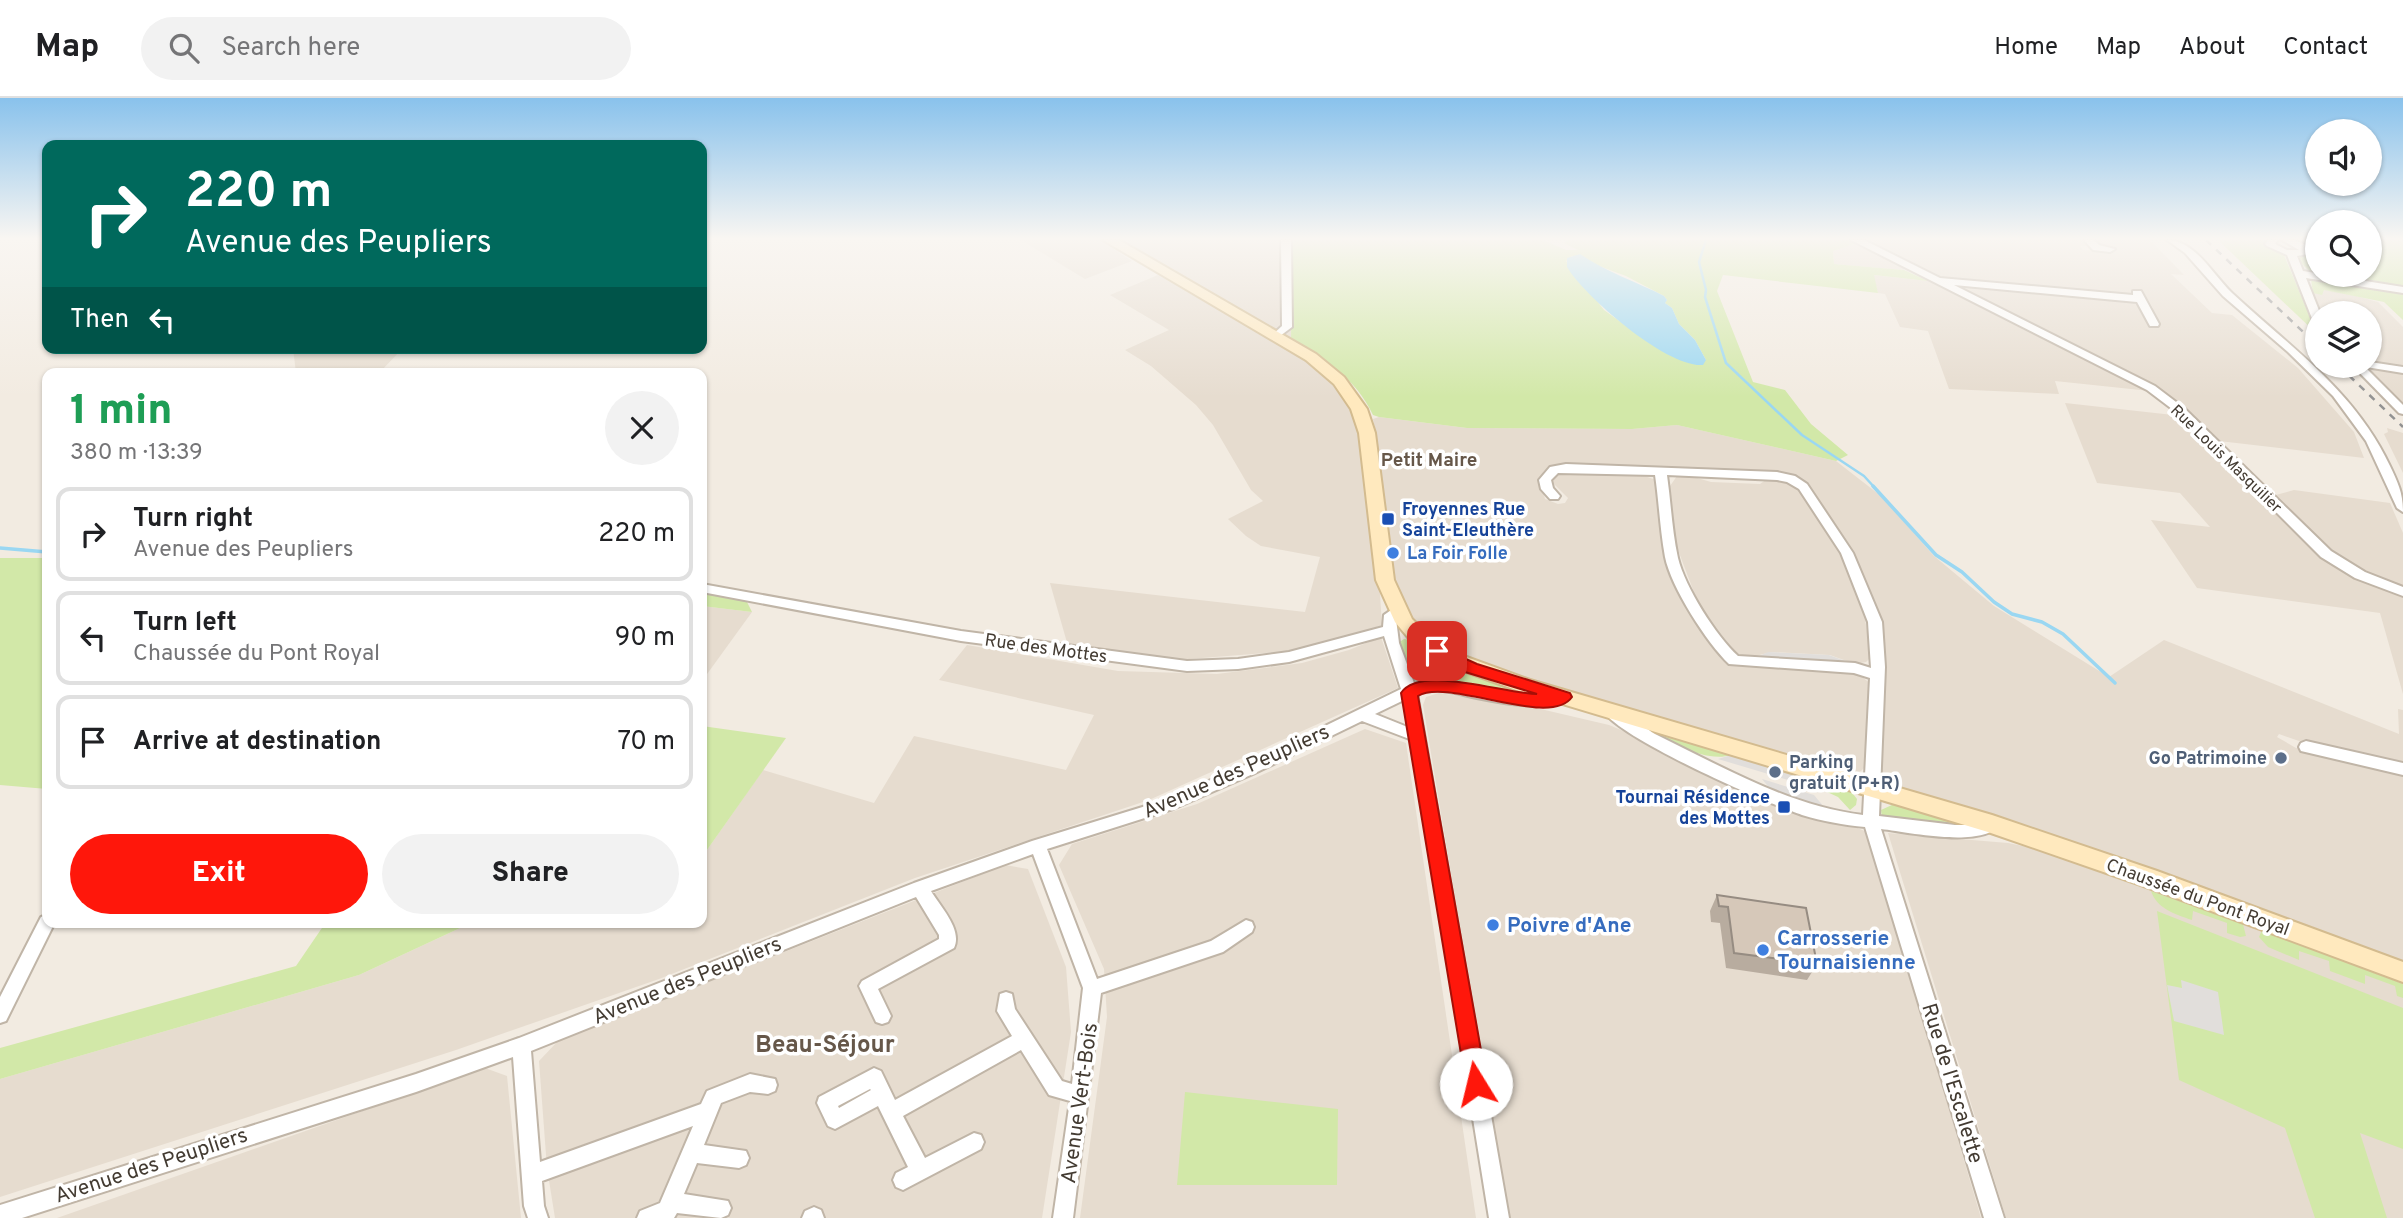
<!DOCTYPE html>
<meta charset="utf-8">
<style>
body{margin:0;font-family:Overpass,sans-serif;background:#f2f2f2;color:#202124;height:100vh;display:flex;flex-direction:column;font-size:26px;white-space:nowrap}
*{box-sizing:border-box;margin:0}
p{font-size:23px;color:#757577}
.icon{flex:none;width:38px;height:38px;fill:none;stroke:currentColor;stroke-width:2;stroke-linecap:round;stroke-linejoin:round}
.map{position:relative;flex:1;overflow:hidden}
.side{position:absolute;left:42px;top:270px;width:665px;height:560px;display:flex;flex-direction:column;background:#fff;border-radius:14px;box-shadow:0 2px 5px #0004}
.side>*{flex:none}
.banner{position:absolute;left:42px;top:42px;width:665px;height:214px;border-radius:14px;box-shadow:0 2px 5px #0004;background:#00695c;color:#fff;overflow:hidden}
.fabs{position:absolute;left:2305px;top:21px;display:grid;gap:14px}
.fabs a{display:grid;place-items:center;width:77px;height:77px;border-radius:50%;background:#fff;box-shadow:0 2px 5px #0004;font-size:35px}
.pin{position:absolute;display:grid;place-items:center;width:60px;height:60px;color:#fff;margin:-30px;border-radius:14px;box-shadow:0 4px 10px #0006}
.me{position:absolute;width:77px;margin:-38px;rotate:351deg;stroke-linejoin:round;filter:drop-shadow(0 0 5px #0008)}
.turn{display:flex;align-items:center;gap:24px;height:147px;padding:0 28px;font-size:32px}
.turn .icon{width:91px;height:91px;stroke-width:2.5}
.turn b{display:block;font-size:49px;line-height:60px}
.then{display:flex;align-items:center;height:66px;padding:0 28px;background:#0003;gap:14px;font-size:26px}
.round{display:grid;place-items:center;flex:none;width:74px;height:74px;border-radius:37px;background:#f2f2f2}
.overview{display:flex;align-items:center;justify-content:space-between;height:119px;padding:0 28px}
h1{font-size:42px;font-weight:800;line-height:52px;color:#1e9e55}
.button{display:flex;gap:14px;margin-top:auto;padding:14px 28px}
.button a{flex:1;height:80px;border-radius:42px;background:#ff170b;color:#fff;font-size:28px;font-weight:800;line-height:80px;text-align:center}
.button a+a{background:#f2f2f2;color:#202124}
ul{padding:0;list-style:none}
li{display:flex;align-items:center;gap:21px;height:94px;margin:0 14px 10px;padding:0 14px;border:4px solid #e0e0e0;border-radius:14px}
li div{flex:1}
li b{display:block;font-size:26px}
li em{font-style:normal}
header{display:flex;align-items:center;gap:42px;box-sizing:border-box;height:98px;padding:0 35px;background:#fff;border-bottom:2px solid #e0e0e0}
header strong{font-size:33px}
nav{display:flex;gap:38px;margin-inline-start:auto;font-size:24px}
.search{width:490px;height:63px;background:#f2f2f2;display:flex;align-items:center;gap:18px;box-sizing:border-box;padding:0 24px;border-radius:38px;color:#757577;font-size:26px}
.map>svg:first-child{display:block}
</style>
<header>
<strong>Map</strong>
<div class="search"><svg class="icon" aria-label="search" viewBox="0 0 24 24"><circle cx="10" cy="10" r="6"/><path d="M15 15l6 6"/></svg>Search here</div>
<nav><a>Home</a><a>Map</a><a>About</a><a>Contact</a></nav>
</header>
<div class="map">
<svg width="2403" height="1120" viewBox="0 0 2403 1120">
<rect width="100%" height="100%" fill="#f2ebe1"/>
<g fill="#e6dccf">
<polygon points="1021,142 1100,142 1132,163 1085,181"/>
<polygon points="1117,142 1292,142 1291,241 1135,153"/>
<polygon points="1863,142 2085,142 2090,148 2080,148 2083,152 2114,154 2111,149 2100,149 2095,142 2150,142 2184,177 2171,176 2212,215 2232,217 2298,270 2354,334 2364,360 2219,343 2177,304 2146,284 1950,188 1953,184 2131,203 2140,209 2153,210 2143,194 2132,193 2131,197 1941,179 1931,177"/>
<polygon points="1857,145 1903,168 1904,172 1834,166 1833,153"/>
<polygon points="1158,177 1299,258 1339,290 1356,324 1379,481 1382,527 1319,551 1176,562 1068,548 1050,485 1305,514 1320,459 1261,448 1246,438 1228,421 1263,403 1251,392 1213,327 1196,307 1151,268 1125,252 1169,232 1110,197"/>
<polygon points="1873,177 1928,183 2150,293 2055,283 2059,296 1949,291 1928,233 1900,229 1885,196 1878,195"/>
<polygon points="2320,188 2378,204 2403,229 2403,309 2364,268 2370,268 2370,215 2322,215 2313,195"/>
<polygon points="293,250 403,250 379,275 296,275"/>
<polygon points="2065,305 2182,318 2285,424 2325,459 2403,497 2403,596 2380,515 2197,490 2151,422 2210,429 2180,395 2097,385"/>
<polygon points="1379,319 1467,330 1632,331 1677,327 1836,363 1881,398 1934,458 1994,508 2109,579 2164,542 2399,636 2398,611 2403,612 2403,669 2325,652 2279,636 2277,639 2296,650 2403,674 2403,864 2077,746 1894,689 1886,684 1879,672 1885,607 1884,562 1851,454 1820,405 1800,383 1553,369 1544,373 1540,381 1545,401 1558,406 1565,405 1568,400 1550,382 1558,374 1639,376 1656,382 1660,413 1699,527 1718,554 1744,567 1857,575 1871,586 1868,646 1865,669 1861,673 1851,676 1505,576 1449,554 1416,529 1394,489 1374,345 1377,339 1373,321"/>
<polygon points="2387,330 2403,335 2403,375 2384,336 2388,334"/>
<polygon points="1677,378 1690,378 1711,384 1760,386 1767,381 1783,381 1797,389 1835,443 1848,470 1863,508 1871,559 1866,564 1855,566 1830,557 1771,554 1748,560 1730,554 1707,522 1695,497 1675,444 1670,388"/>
<polygon points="2294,392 2390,405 2403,435 2403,490 2373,480 2330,454 2272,398"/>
<polygon points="702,508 752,514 702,583"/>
<polygon points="1381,539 1398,590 1149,702 915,780 659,881 456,952 0,1099 0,981 359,877 473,824 702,824 702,759 763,672 874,705 914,638 1066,672 1094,617 939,582 967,547 1118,573 1217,576 1302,565 1349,552"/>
<polygon points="1439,595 1532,609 1609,627 1867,734 1981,1120 1508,1120 1423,607 1426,599"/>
<polygon points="1365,631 1406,645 1476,1120 1080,1120 1107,919 1104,871 1059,767 1072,746 1197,706"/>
<polygon points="1888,735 2008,745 2078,759 2403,879 2403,1120 2006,1120"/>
<polygon points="1005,767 1028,771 1066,869 1071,934 1042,1120 555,1120 547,1070 539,963 558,943"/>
<polygon points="485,970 507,978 521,1120 57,1120"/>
</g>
<g fill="#d2e8a8" fill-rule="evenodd">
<path d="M1292,142h251l23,10h12l-14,-7 3,-3h284l6,3 -24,8 1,13 70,6 24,11 -54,-6 4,18 -155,-18 -6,16 36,91 32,8 26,34 37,31 -12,6 -159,-36 -45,4 -165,-1 -88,-11 -6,-2c-17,-37 -49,-56 -82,-76zM1572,158l54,20 38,20 3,4 -2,3 7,5 7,16 16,16 11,20 -32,-4 -42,-26 -28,-20 -38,-49z"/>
<polygon points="2218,142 2263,142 2269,150 2284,157 2317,236"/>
<polygon points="2292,142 2317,142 2317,175 2309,173 2297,161 2309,153 2306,147"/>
<polygon points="2370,142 2403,142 2403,189 2329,177 2370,177"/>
<polygon points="2311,182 2403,194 2403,222 2384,204 2324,192 2322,197 2313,195"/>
<polygon points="0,460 47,460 47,691 0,687"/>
<polygon points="702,490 745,500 752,514 702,508"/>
<polygon points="1404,541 1411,542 1464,573 1514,590 1515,593 1414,577 1408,573 1398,545"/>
<polygon points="702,628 786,640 702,759"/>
<path d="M1649,631l201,61 7,9 -1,6 -6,5 -12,-13 -13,-6 11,-4 -105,-32c-25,8 -60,-13 -83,-24z"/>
<polygon points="1894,706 1903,706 1954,725 1950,727 1882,720 1881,712"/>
<path d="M2151,793l92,33 3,12 -6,1 -13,-4v-10l-34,-12 -1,9c-17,-6 -35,-11 -41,-29z"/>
<polygon points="2157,813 2403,910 2403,1051 2360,1035 2387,1120 2315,1120 2285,1030 2179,982"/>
<polygon points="326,824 473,824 359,877 0,981 0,950 296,868"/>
<polygon points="2262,832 2403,886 2403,900 2397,898 2395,888 2365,877 2365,886 2330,873 2329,863 2299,853 2299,862 2268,849 2259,839"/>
<polygon points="1185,994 1338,1011 1337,1087 1177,1087"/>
</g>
<g fill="#e1dedb">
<polygon points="1768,554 1829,557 1851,565 1755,560"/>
<polygon points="1731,657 1837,688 1825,693 1718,661"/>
<polygon points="1762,681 1814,697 1824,709 1771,692"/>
<polygon points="2181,882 2218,894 2224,937 2174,923 2167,887 2182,890"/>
</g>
<path fill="#9ad7f2" d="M1580,156c24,17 57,28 84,42l3,4 -2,3 7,5 7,16 16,16 11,20 -3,5c-36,3 -118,-68 -136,-98v-9z"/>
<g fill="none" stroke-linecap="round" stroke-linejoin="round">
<polyline stroke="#9ad7f2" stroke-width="2.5" points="1706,142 1699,164 1706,192 1705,199 1726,265 1802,337 1864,378 1875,390"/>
<g stroke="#9ad7f2" stroke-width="3.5">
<polyline points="1873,388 1936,457 1962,474 1994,504 2012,516 2042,524 2063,536 2115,585"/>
<polyline points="0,450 47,454"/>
</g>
<defs>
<g id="street">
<polygon points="1281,142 1291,142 1292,229 1276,241 1271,238 1282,228"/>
<polygon points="1851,142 1864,142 1940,180 2133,197 2133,193 2141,193 2159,226 2158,228 2150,228 2137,204 1954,187 2155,288 2184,310 2331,453 2365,474 2403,489 2403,498 2355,480 2321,459 2176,314 2147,292"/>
<polygon points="2084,142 2094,142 2099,147 2115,151 2110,154 2093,152"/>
<path d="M2167,142c28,0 46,35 65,53 59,55 122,97 158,173 8,17 13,27 13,46l-6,-4 -31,-67 -33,-45 -45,-44 -65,-56 -38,-43z"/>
<polygon points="2268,142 2278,142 2275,145 2277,147 2287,152 2299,152 2282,142 2295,142 2306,147 2307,156 2297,158 2303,173 2403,189 2403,195 2306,180 2320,215 2317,215 2317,224 2313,223 2287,157 2267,148 2265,146"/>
<polygon points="2370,264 2403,269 2403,275 2366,269 2365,268 2370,268"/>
<polygon points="2353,268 2364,268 2403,307 2403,316 2399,315"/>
<path d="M1566,366l211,8 18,4 12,8 46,69 29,69 3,45 -6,149 76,9h22l15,-7 6,2 2,4c-16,25 -92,8 -119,5l123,389h-20l-119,-391c-21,-2 -43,-6 -63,-12 -38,-13 -179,-75 -198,-103l2,-4c13,-4 38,21 51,27 66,32 132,71 206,80l7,-137 -16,-5 -125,-9c-22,-21 -58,-77 -64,-107 -5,-27 -6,-55 -10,-82l-97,-2 -7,7 2,8 7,8 -2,3h-8l-9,-10 -2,-9 11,-13zM1667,377l110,5 10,2 12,7 42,64 27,69 3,46 -16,-5 -117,-7c-22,-20 -53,-69 -60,-98 -6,-27 -7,-55 -11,-83z"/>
<path d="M702,486l259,47 226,30 51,-2 51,-7 94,-25 1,-12 13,-9 7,4 -8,9 3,24 15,40 19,-3 86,15 50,-2 2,4 -2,4c-29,8 -58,4 -87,-2 -19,-3 -47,-14 -65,-6l92,525h-20l-77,-478 -50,-19 -109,53 -80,35 -126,40 50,130 114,-38 35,-21 6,2 2,5 -2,5 -29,20 -122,41 -28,225h-20l17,-117 -21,-6 -28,-45 -118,66 22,42 49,-25 7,2 3,7 -3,7 -78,41 -7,-3 -3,-7 3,-7 12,-6 -30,-61 -43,23 -7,-3 -11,-23 2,-6 55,-29 7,3 14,29 117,-64 -15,-25 3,-17 6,-2 6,2 3,15 47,72 10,3 11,-96 -50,-134 -102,37c9,15 32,39 23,57l-76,41 13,27 -3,6 -6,2 -6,-2 -17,-36 3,-5 77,-42v-4l-23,-38 -385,154 9,111 161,-58 6,-13 43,-17 25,5 2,6 -2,6 -7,3 -18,-2 -29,11 -17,42 42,6 3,7 -3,7 -7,3 -42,-5 -13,31 44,7 3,7 -3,7 -7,3 -44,-5 -3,5h-37l3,-7 20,-8 33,-77 -151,55 2,25 4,12h-20l-4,-12 -11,-149 -97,35 -394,126h-22v-13l416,-131 103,-36 395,-155 118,-42 130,-40 81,-35 158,-77 -17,-53 -95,26 -51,7 -51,2 -226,-30 -259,-49zM1404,602l6,28 -35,-14zM870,991l1,1 -32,18 -1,-2z"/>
<polygon points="2306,643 2403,665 2403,677 2301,653 2299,649 2301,645"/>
<polygon points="47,817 47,824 55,824 6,923 0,925 0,899 41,819"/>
<polygon points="814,1109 821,1112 824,1120 802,1120 805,1113"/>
</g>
<polygon id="secondary" points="1103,142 1119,142 1316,256 1344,279 1367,311 1375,335 1394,482 1412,521 1431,540 1461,557 1530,582 1992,717 2157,773 2403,864 2403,884 2141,787 1988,734 1516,592 1447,567 1417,550 1395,524 1376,482 1359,335 1351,311 1334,286 1306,262"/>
</defs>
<use href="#street" stroke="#c0b5a7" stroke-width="4"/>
<use href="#secondary" stroke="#d3bb8f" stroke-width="4"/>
<use href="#street" fill="#fff" fill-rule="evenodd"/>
<use href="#secondary" fill="#ffe9be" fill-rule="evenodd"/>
<g stroke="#929292" stroke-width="2.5" stroke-dasharray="7 7" stroke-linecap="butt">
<polyline points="2206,142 2317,247"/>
<polyline points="2339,268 2403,329"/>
</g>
</g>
<polygon fill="#b8ac9f" points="1717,797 1817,866 1807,882 1726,870 1720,825 1711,824 1710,813"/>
<polygon fill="#d6c8b9" stroke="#968c82" stroke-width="2" points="1717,797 1806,810 1817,866 1734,855 1728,809 1719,808"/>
<linearGradient id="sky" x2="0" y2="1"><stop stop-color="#89c2ec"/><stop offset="0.47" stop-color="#f9f6f2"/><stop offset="1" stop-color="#f9f6f2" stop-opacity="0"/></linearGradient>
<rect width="2403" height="299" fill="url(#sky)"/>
<path fill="#ff170b" stroke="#a60f07" stroke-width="2" d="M1437,548l40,18 93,29 2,4c-22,32 -124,-20 -154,-1l69,388 -3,7 -8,3 -7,-3 -3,-7 -65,-391c20,-29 104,1 136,1l-72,-22 -33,-17 -3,-4z"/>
<g fill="#1a4fb4" stroke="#fff" stroke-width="2.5">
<rect x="1381" y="414" width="14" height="14" rx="3.5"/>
<rect x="1777" y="702" width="14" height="14" rx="3.5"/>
</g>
<g fill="#3f7fe0" stroke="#fff" stroke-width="2.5">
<circle cx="1393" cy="455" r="7"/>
<circle cx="1493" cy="827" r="7"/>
<circle cx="1763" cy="852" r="7"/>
</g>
<g fill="#5c6f8a" stroke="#fff" stroke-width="2.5">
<circle cx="2281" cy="660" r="7"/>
<circle cx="1775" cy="674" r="7"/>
</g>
<g text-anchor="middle" stroke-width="7" stroke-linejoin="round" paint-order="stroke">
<g font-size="16" fill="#433b32" stroke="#fff">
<text transform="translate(2227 360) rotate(44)" y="6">Rue Louis Masquilier</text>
</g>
<g font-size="18" font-weight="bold" fill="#164399" stroke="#fff" text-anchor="start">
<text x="1402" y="417">Froyennes Rue<tspan x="1402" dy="21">Saint-Eleuthère</tspan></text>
<text x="1770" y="705" text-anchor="end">Tournai Résidence<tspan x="1770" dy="21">des Mottes</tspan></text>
</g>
<g font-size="18" font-weight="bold" fill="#366cbe" stroke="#fff" text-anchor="start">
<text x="1407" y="461">La Foir Folle</text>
</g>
<g font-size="18" fill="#433b32" stroke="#fff">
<text transform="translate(1046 550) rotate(8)" y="6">Rue des Mottes</text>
<text transform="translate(2198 799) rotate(20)" y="6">Chaussée du Pont Royal</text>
</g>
<g font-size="18" font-weight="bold" fill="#4e5e75" stroke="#fff" text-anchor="end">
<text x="2267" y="666">Go Patrimoine</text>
<text x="1789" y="670" text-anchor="start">Parking<tspan x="1789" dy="21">gratuit (P+R)</tspan></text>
</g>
<g font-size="19" font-weight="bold" fill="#665749" stroke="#fff">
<text x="1429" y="368">Petit Maire</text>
</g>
<g font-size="21" fill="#433b32" stroke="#fff">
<text transform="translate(1236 673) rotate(-24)" y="7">Avenue des Peupliers</text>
<text transform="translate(687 882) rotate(-22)" y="7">Avenue des Peupliers</text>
<text transform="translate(1953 985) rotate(73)" y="7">Rue de l'Escalette</text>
<text transform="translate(1079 1005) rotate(-82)" y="7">Avenue Vert-Bois</text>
<text transform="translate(151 1067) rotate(-18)" y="7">Avenue des Peupliers</text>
</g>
<g font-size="21" font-weight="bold" fill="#366cbe" stroke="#fff" text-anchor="start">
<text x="1507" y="834">Poivre d'Ane</text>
<text x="1777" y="847">Carrosserie<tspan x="1777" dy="24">Tournaisienne</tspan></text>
</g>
<g font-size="24" font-weight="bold" fill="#665749" stroke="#fff">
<text x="825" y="954">Beau-Séjour</text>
</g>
</g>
</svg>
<div class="fabs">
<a><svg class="icon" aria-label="sound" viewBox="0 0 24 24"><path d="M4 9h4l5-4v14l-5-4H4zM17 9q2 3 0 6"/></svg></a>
<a><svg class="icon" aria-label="search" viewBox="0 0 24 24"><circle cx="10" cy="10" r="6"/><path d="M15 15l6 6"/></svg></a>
<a><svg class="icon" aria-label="layers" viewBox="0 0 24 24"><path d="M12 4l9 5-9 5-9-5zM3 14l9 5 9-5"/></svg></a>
</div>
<div class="pin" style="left:1437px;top:553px;background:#d93025"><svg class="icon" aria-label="arrive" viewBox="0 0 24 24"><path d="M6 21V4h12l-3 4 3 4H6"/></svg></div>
<svg class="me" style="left:1476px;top:986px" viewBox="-20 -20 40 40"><circle r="19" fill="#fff"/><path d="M0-13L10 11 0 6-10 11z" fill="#ff170b"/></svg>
<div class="banner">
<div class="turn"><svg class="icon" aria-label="right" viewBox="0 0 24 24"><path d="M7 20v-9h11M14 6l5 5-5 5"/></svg><div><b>220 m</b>Avenue des Peupliers</div></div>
<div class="then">Then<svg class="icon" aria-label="left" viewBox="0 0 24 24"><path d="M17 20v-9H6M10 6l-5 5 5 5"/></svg></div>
</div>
<section class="side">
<div class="overview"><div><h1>1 min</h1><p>380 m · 13:39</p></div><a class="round"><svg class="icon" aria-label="close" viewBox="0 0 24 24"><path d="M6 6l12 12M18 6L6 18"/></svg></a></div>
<ul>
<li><svg class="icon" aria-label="right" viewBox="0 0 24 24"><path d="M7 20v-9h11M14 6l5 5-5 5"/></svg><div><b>Turn right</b><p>Avenue des Peupliers</p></div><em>220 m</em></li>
<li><svg class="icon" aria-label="left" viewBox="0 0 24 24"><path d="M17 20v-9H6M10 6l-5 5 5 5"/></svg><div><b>Turn left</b><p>Chaussée du Pont Royal</p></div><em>90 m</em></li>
<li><svg class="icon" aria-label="arrive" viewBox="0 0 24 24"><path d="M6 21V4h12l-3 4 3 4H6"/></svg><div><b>Arrive at destination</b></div><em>70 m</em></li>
</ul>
<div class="button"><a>Exit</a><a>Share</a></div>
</section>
</div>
